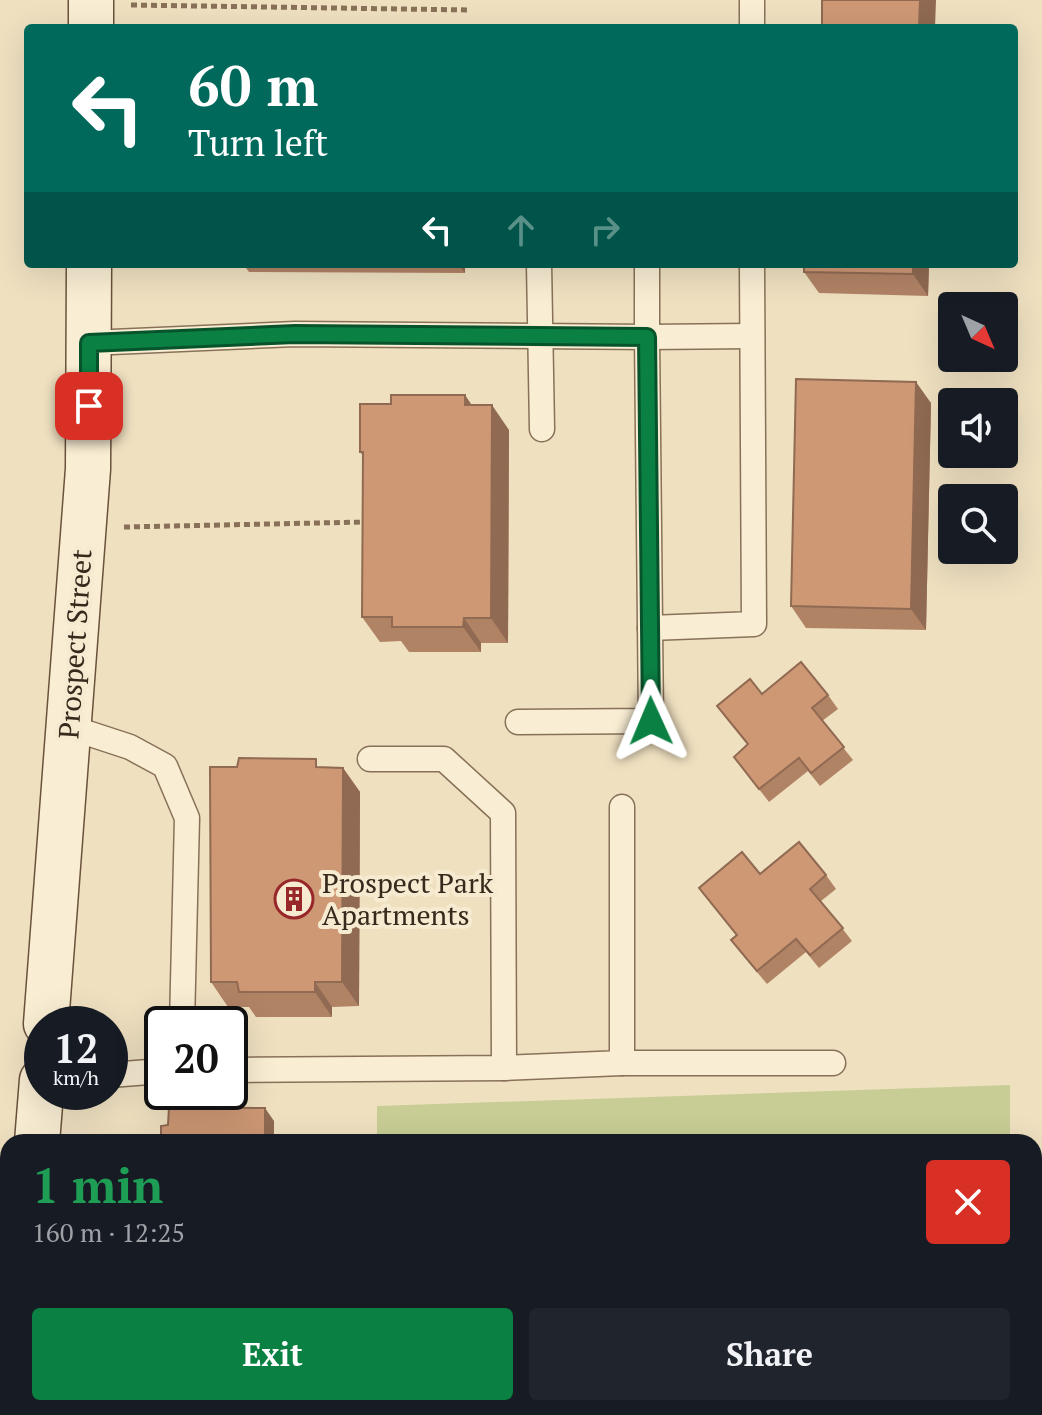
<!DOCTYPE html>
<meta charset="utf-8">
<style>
body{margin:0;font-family:"PT Serif",serif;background:#20242c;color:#f1f3f6;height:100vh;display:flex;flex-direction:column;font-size:30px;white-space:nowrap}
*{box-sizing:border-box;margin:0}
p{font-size:26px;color:#9ea1a6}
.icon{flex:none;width:44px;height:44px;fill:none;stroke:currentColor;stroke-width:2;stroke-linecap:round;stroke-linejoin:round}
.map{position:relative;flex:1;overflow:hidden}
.sheet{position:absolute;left:0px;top:1134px;width:1042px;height:282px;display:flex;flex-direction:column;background:#171b24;border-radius:24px 24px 0 0;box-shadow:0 8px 32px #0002}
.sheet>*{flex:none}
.guide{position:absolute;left:24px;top:24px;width:994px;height:244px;border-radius:8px;box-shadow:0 8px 32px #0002;background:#00695c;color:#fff;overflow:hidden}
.needle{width:52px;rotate:136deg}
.fabs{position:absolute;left:938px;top:292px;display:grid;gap:16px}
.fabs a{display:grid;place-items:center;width:80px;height:80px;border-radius:8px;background:#171b24;box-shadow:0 8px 32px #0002;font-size:40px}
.speed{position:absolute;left:24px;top:1006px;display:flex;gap:16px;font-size:40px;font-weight:700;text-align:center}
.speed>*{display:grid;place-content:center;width:104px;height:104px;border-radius:50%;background:#171b24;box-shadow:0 8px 32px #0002;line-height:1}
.speed small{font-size:20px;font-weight:400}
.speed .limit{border:4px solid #111;border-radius:12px;background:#fff;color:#111}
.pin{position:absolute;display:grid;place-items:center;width:68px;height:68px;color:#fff;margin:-34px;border-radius:16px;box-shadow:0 4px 12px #0006}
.me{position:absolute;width:88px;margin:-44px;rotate:359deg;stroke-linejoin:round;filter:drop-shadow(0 0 6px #0008)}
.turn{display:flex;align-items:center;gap:28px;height:168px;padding:0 32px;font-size:36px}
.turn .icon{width:104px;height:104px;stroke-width:2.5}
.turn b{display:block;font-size:56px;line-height:68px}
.lanes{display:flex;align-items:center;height:76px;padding:0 32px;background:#0003;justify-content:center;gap:40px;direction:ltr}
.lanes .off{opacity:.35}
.round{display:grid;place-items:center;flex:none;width:84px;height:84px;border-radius:8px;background:#20242c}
.summary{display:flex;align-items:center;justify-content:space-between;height:136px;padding:0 32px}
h1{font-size:48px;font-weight:600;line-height:60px;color:#1e9e55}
.cta{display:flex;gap:16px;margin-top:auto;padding:16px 32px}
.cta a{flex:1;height:92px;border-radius:8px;background:#0b8043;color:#fff;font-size:32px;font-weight:600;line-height:92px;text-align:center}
.cta a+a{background:#20242c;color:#f1f3f6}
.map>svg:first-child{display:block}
</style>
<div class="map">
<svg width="1042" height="1415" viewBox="0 0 1042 1415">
<rect width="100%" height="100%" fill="#efe0c0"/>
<g fill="#c7cd94">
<polygon points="1010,1085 1010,1142 377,1142 377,1106"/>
<rect x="377" y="1408" width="629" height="7"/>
</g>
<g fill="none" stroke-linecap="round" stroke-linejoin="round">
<defs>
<g id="lane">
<polyline points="752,0 752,28"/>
<polyline points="539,264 542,429"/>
<polyline points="647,264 647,337 752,336"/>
<polyline points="89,343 295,334 647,337 651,721 518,722"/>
<polyline points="650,628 754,624 752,264"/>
<polyline points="69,727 130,747 165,766 187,818 182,1024"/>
<polyline points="370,759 444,759 503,813 504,1068"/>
<polyline points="622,1063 833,1063"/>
<polyline points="230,1070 504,1068 622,1063 622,807"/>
<polyline points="110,1075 162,1071"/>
</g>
<g id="secondary">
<polyline points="91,28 91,0"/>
<polyline points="46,1024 88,469 89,264"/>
<polyline points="37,1142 42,1080"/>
<polyline points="27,1415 27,1408"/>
</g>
</defs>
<use href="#lane" stroke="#887158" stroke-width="27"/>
<use href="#secondary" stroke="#6a523b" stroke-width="47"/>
<g stroke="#887158" stroke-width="5" stroke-dasharray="6 4" stroke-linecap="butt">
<polyline points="131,5 470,10"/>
<polyline points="124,527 366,522"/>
</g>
<use href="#lane" stroke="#f9edd3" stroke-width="24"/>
<use href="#secondary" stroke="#f9edd3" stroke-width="44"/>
</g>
<g fill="#b18365">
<polygon points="243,264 465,264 465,273 249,272"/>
<polygon points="804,264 929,264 928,296 819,293 804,272"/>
<polygon points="931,403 926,630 806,628 791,606"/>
<polygon points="472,405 509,430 508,643 481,643 481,652 409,652 401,641 380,642 362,617 363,456 360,452"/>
<polygon points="762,694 828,695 838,709 822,721 853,760 820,786 808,771 769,802 734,757 748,745 717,706"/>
<polygon points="322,767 343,768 360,792 359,1006 332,1007 332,1017 256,1017 249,1007 228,1007 211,982"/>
<polygon points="760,874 826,875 836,889 821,901 852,941 819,968 806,952 767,984 741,953 731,940 736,935 699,888"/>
</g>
<g fill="#906a52">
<polygon points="920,0 936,0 935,28 919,28"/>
<polygon points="458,264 465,264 465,273"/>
<polygon points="913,264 929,264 928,296 913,274"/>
<polygon points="916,382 931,403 926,630 911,609"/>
<polygon points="465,395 482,420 465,405"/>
<polygon points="492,405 509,430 508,643 491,618"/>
<polygon points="464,618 481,643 481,652 463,627"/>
<polygon points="343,768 360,792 359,1006 342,982"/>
<polygon points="315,982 332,1007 332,1017 315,992"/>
<polygon points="265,1108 274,1121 274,1142 265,1142"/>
</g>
<g fill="#ce9875" stroke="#906a52" stroke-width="2">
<polygon points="822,0 920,0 919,28 822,28"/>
<polygon points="804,264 913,264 913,274 804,272"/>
<polygon points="796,379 916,382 911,609 791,606"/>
<polygon points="391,395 465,395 465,405 492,405 491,618 464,618 463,627 392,627 392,617 362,617 363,452 360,452 360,404 391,404"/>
<polygon points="801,662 828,695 812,708 844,747 811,773 799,758 759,789 734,757 748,744 717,706 750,679 762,694"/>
<polygon points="239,758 316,759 316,767 343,768 342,982 315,982 315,992 239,992 237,982 211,982 210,767 237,767"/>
<polygon points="799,842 826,875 810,889 843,928 810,955 796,939 757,971 731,940 737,935 699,888 742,852 760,874"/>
<polygon points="169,1107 265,1108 265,1142 161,1142 161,1126 168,1125"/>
</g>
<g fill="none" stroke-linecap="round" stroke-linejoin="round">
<defs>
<polyline id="route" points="89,406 89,343 295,334 647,337 651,721"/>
</defs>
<use href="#route" stroke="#07532c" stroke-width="20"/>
<use href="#route" stroke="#0b8043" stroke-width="14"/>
</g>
<defs>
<symbol id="building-ring" viewBox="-11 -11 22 22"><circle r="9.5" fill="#f6ead0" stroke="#982729" stroke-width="1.5"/><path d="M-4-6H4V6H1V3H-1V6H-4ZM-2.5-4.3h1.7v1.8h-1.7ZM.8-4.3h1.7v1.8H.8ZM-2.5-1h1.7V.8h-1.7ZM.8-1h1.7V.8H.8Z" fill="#982729"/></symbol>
</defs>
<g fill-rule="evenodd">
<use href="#building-ring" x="272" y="877" width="44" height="44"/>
</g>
<g text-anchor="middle" stroke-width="8" stroke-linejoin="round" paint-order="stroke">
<g font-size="28" fill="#37291c" stroke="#f6ead0">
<text transform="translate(75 644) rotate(-86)" y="10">Prospect Street</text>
</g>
<g font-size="28" fill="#37291c" stroke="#f6ead0" text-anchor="start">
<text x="322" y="893">Prospect Park<tspan x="322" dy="32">Apartments</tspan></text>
</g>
</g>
</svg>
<div class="fabs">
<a><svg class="needle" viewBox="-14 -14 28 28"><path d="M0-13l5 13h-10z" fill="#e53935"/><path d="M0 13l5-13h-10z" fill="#9ea1a6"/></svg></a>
<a><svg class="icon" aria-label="sound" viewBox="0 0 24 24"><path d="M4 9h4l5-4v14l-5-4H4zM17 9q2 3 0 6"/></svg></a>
<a><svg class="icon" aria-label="search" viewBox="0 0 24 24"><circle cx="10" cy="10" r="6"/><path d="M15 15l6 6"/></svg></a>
</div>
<div class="speed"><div>12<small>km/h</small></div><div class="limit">20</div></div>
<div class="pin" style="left:89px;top:406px;background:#d93025"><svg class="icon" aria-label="arrive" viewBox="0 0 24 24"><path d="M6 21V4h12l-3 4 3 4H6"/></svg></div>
<svg class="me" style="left:651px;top:721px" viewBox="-20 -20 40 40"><path d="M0-17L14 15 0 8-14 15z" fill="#0b8043" stroke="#fff" stroke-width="4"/></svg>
<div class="guide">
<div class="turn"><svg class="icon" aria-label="left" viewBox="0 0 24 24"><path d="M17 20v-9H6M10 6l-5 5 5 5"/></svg><div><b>60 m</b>Turn left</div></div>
<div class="lanes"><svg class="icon" aria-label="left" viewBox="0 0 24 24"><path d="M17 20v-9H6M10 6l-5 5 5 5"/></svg><svg class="icon off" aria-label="ahead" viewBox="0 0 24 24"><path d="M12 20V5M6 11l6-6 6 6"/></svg><svg class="icon off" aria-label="right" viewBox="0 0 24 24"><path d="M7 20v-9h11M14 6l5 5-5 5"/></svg></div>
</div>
<section class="sheet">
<div class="summary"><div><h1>1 min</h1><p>160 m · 12:25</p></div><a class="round" style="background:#d93025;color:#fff"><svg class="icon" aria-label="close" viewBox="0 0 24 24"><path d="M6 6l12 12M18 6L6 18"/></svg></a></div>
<div class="cta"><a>Exit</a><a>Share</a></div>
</section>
</div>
